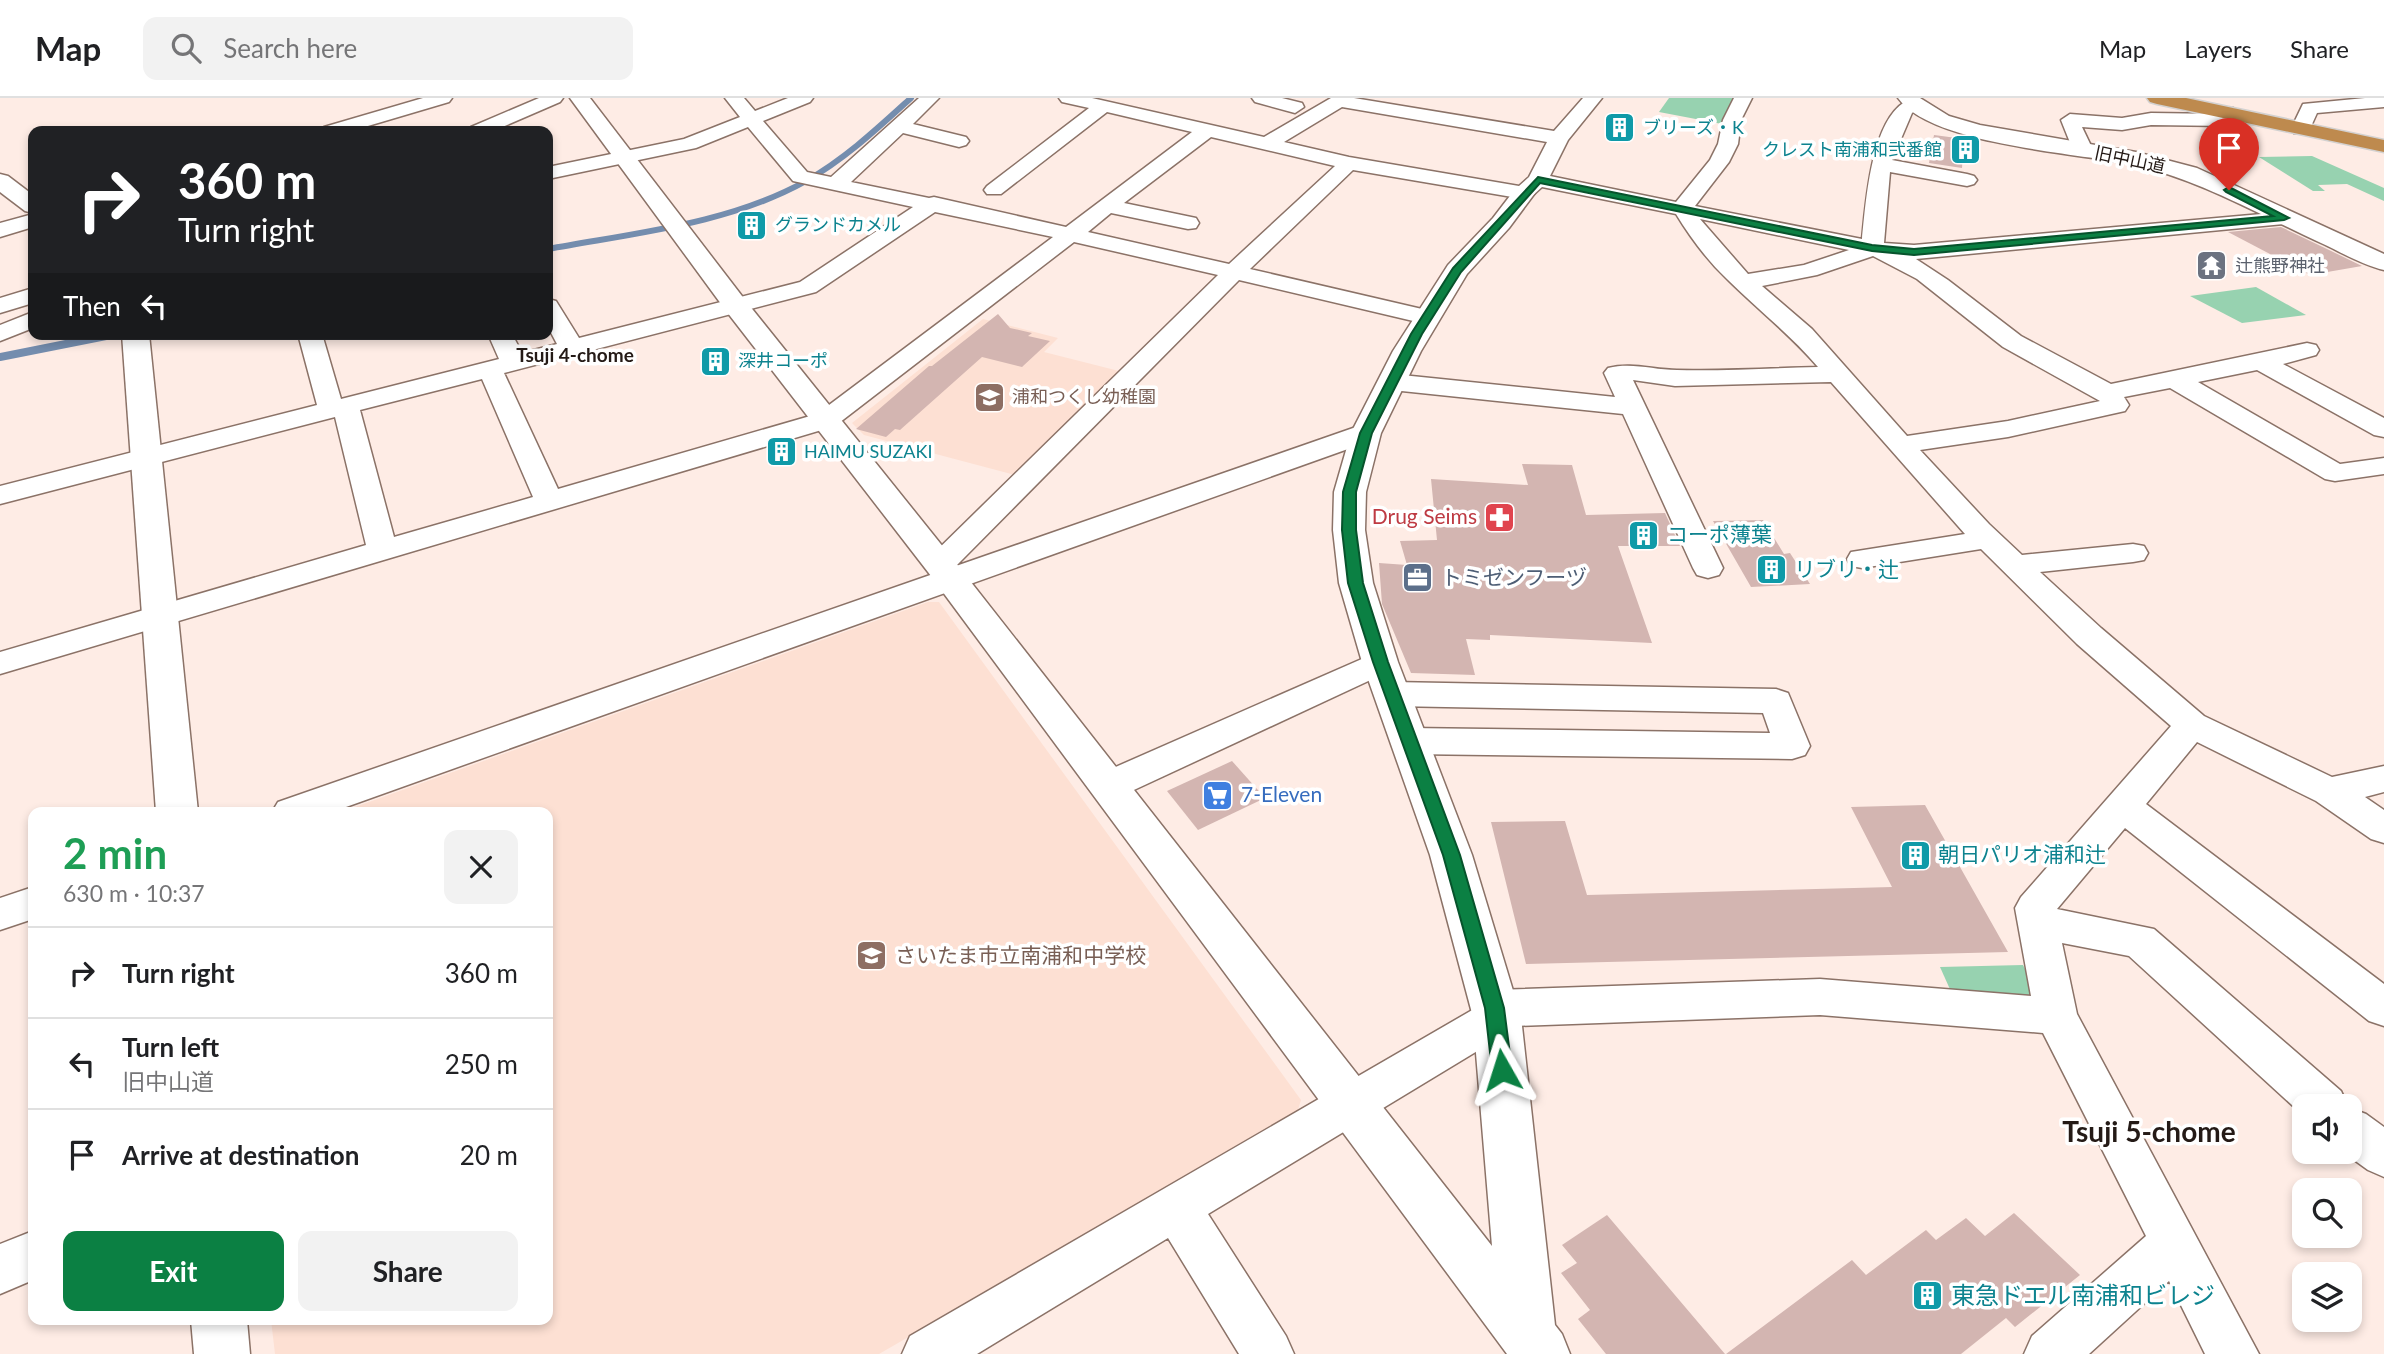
<!DOCTYPE html>
<meta charset="utf-8">
<style>
body{margin:0;font-family:Lato,"Noto Sans JP",sans-serif;background:#f2f2f2;color:#202124;height:100vh;display:flex;flex-direction:column;font-size:26px;white-space:nowrap}
*{box-sizing:border-box;margin:0}
p{font-size:23px;color:#757577}
.icon{flex:none;width:38px;height:38px;fill:none;stroke:currentColor;stroke-width:2;stroke-linecap:round;stroke-linejoin:round}
.map{position:relative;flex:1;overflow:hidden}
.panel{position:absolute;left:28px;top:709px;width:525px;height:518px;display:flex;flex-direction:column;background:#fff;border-radius:14px;box-shadow:0 4px 10px #0003}
.panel>*{flex:none}
.banner{position:absolute;left:28px;top:28px;width:525px;height:214px;border-radius:14px;box-shadow:0 4px 10px #0003;background:#202124;color:#fff;overflow:hidden}
.buttons{position:absolute;left:2292px;top:996px;display:grid;gap:14px}
.buttons a{display:grid;place-items:center;width:70px;height:70px;border-radius:14px;background:#fff;box-shadow:0 4px 10px #0003;font-size:35px}
.pin{position:absolute;display:grid;place-items:center;width:60px;height:60px;color:#fff;margin:-72px -30px;border-radius:50% 50% 50% 0;rotate:-45deg;box-shadow:0 0 7px #0007}
.pin .icon{rotate:45deg}
.me{position:absolute;width:77px;margin:-38px;rotate:354deg;stroke-linejoin:round;filter:drop-shadow(0 0 5px #0008)}
.turn{display:flex;align-items:center;gap:24px;height:147px;padding:0 35px;font-size:32px}
.turn .icon{width:91px;height:91px;stroke-width:2.5}
.turn b{display:block;font-size:49px;line-height:60px}
.then{display:flex;align-items:center;height:66px;padding:0 35px;background:#0003;gap:14px;font-size:26px}
.round{display:grid;place-items:center;flex:none;width:74px;height:74px;border-radius:14px;background:#f2f2f2}
.headline{display:flex;align-items:center;justify-content:space-between;height:119px;padding:0 35px}
h1{font-size:42px;font-weight:700;line-height:52px;color:#1e9e55}
.cta{display:flex;gap:14px;margin-top:auto;padding:14px 35px}
.cta a{flex:1;height:80px;border-radius:14px;background:#0b8043;color:#fff;font-size:28px;font-weight:700;line-height:80px;text-align:center}
.cta a+a{background:#f2f2f2;color:#202124}
ul{padding:0;list-style:none}
li{display:flex;align-items:center;gap:21px;height:91px;padding:0 35px;border-top:2px solid #e0e0e0}
li div{flex:1}
li b{display:block;font-size:26px}
li em{font-style:normal}
header{display:flex;align-items:center;gap:42px;box-sizing:border-box;height:98px;padding:0 35px;background:#fff;border-bottom:2px solid #e0e0e0}
header strong{font-size:33px}
nav{display:flex;gap:38px;margin-inline-start:auto;font-size:24px}
.search{width:490px;height:63px;background:#f2f2f2;display:flex;align-items:center;gap:18px;box-sizing:border-box;padding:0 24px;border-radius:14px;color:#757577;font-size:26px}
.map>svg:first-child{display:block}
</style>
<header>
<strong>Map</strong>
<div class="search"><svg class="icon" aria-label="search" viewBox="0 0 24 24"><circle cx="10" cy="10" r="6"/><path d="M15 15l6 6"/></svg>Search here</div>
<nav><a>Map</a><a>Layers</a><a>Share</a></nav>
</header>
<div class="map">
<svg width="2384" height="1256" viewBox="0 0 2384 1256">
<rect width="100%" height="100%" fill="#feece5"/>
<g fill="#fde0d3">
<polygon points="983,221 1058,240 1044,254 1119,273 1015,377 864,337 852,325"/>
<polygon points="928,504 939,504 1301,1002 1297,1015 879,1256 275,1256 271,1222 548,1222 548,714 341,714"/>
</g>
<g fill="#97d2b0">
<polygon points="1669,0 1734,0 1722,26 1659,14"/>
<polygon points="2312,58 2384,90 2384,103 2347,86 2318,87 2325,93 2313,93 2259,59"/>
<polygon points="2256,189 2306,217 2242,225 2190,198"/>
<polygon points="2023,867 2042,905 1953,898 1940,869"/>
</g>
<g fill="none" stroke-linecap="round" stroke-linejoin="round">
<path stroke="#748dae" stroke-width="6" d="M548,151c86,-16 181,-25 258,-68 39,-22 72,-53 105,-83"/>
<polyline stroke="#748dae" stroke-width="8" points="0,259 116,236"/>
</g>
<g fill="#d3b5b1">
<polygon points="1934,37 1964,41 1962,70 1929,65"/>
<polygon points="2281,129 2327,151 2362,168 2310,177 2228,134"/>
<polygon points="998,216 1010,230 1032,235 1028,238 1050,243 1022,269 982,259 900,332 895,331 886,339 856,331 929,268 932,268"/>
<polygon points="1522,366 1572,367 1586,417 1665,415 1680,448 1618,448 1652,545 1490,537 1490,542 1466,541 1475,577 1411,575 1382,506 1379,465 1407,467 1400,443 1437,442 1431,381 1528,387"/>
<polygon points="1763,422 1784,456 1790,455 1810,486 1751,489 1713,423"/>
<polygon points="1232,663 1265,700 1198,732 1167,693"/>
<polygon points="1925,707 2008,854 1526,866 1491,724 1565,723 1587,797 1892,789 1851,709"/>
<polygon points="2014,1115 2080,1177 2015,1229 2006,1220 1961,1256 1726,1256 1852,1162 1866,1177 1926,1132 1936,1142 1966,1120 1985,1138"/>
<polygon points="1607,1117 1725,1256 1606,1256 1578,1221 1590,1212 1561,1175 1577,1165 1562,1147"/>
</g>
<g fill="none" stroke-linecap="round" stroke-linejoin="round">
<defs>
<g id="street">
<polygon points="423,0 452,0 449,4 351,33 321,33 324,29"/>
<polygon points="539,0 563,0 560,4 493,33 468,33 471,29"/>
<path d="M725,0h19l11,13 33,-13h25l-3,4 -47,19 44,51 24,5 88,-79h20l-26,26 53,13 3,4 -3,4 -7,2 -56,-14 -52,49 78,16 5,-1 132,30 126,-95 -85,-20 -106,82h-14l-3,-4 3,-4 102,-78 -27,-6 -3,-4h33l172,39 67,-39h23l200,33 29,-33h19l-34,42 -18,36 126,26 34,-42 8,-16 5,-24 11,-22h18l-11,22 -3,24 -9,18 -34,44 167,33c4,-36 9,-130 52,-141l9,6 -11,9 -20,47 75,14 7,2 3,4 -3,4 -7,2 -77,-14 -6,71 30,2 370,-33 8,1 3,5 -3,5 -8,1 -368,35 32,21 73,56 90,48 196,-41 9,2 3,5 -3,5 -33,9 101,54v19l-10,-2 -117,-65 -59,12 142,82 44,-6v16l-49,7 -10,-2 -155,-91 -46,9 5,8 -4,6 -117,26 -88,13 69,74 33,31 111,-11 11,2 4,7 -4,7 -11,2 -93,10 61,56 103,88 128,61 52,-11v26l-19,5 19,13v33l-13,-4 -55,-38 -119,-59 -51,62 238,180v42l-15,-5 -244,-193 -68,81 97,20 187,162 7,15h-43v11l-176,-161 -67,-13 15,71 182,340h-54l-36,-73 -80,73h-65l8,-18 114,-100 -103,-203 -223,-18 -306,11 -2,4 -304,184 78,122 8,18h-55l-71,-116 -191,116h-75l8,-18 564,-327 6,-14 15,-5 325,-11 211,17 -16,-88 6,-11 150,-171 -94,-82 -96,-95 -119,19 -11,-2 -4,-7 4,-7 114,-18 -134,-152 -156,4 -42,-6 90,188 -4,7 -11,3 -11,-3 -4,-7 -70,-154 -231,-24 -9,-3 -4,-5 4,-5 9,-3 223,23 -11,-24 4,-5c24,-6 45,2 69,2 47,1 94,-2 141,-3 -28,-33 -61,-58 -91,-88 -20,-19 -37,-42 -51,-65l-134,-27 -11,10 -7,2 -171,-29 -103,99 185,43 3,5 -3,5 -9,2 -187,-44 -283,286 400,-139 10,-2 10,2 4,6 -4,6 -1044,373h-60l6,-10 658,-229 -7,-1 -4,-7 4,-7 289,-283 -144,-33 -239,184 -835,248v-22l366,-107 -31,-128 -335,87v-18l317,-81 -19,-71h24l19,65 158,-40 -11,-25h24l10,19 35,-9 -9,-17v-28l8,2 23,37 221,-56 113,-75 -120,-26 -45,-54 -52,21 -148,31v-12l136,-28 56,-22zM1342,9l205,35 -18,35 -10,9 -170,-29 -65,-15zM1211,39l124,29 -106,98 -141,-32 23,-19 77,16 8,-1 3,-5 -3,-5 -72,-15zM935,114l118,25 -236,177 -259,75 -54,-116 312,-81zM1700,121l149,31 -45,15 -56,9zM1873,158l44,23 86,68 97,54 -92,20 -101,15 -95,-107 -50,-43 55,-11zM482,281l51,118 -139,40 -34,-127z"/>
<polygon points="1252,0 1282,0 1302,5 1304,9 1295,15 1255,4"/>
<polygon points="2365,0 2384,0 2384,9 2317,15 2308,35 2294,35 2291,31 2303,6"/>
<polygon points="2233,10 2242,16 2235,26 2228,28 2151,27 2122,32 2082,29 2093,52 2083,58 2073,52 2061,22 2070,16 2122,20 2151,15 2223,16"/>
<polygon points="33,116 33,129 0,139 0,125"/>
<polygon points="33,190 33,205 0,215 0,200"/>
<polygon points="33,214 33,230 0,243 0,227"/>
<polygon points="1380,553 1392,556 1397,564 1392,572 1121,698 1108,702 1095,698 1090,688 1095,678"/>
<polygon points="1392,584 1776,591 1788,595 1810,648 1805,657 1792,661 1409,656 1396,652 1391,643 1396,634 1409,630 1770,635 1763,615 1392,608 1380,604 1375,596 1380,588"/>
<polygon points="33,789 33,821 0,832 0,800"/>
<polygon points="2350,1010 2366,1016 2384,1029 2384,1079 2368,1072 2343,1054 2350,1054"/>
<polygon points="33,1133 33,1182 0,1196 0,1146"/>
</g>
<g id="secondary">
<polygon points="570,0 590,0 745,202 952,460 1492,1148 1473,919 1430,757 1362,564 1339,485 1333,432 1334,394 1351,335 1393,253 1448,167 1493,120 1516,90 1532,90 1535,95 1509,130 1467,176 1421,253 1381,335 1366,394 1365,432 1373,485 1398,564 1472,757 1521,919 1555,1227 1562,1236 1570,1256 1507,1256 928,474 727,214"/>
<path d="M1898,0h22l29,18 31,9 156,27 61,16 187,86v16c-22,-5 -43,-18 -63,-27 -61,-28 -121,-63 -186,-78 -57,-12 -204,-20 -237,-67z"/>
<polygon points="0,76 8,78 33,97 33,115 25,113 0,94"/>
<polygon points="122,236 149,236 198,714 156,714"/>
<polygon points="191,1222 247,1222 250,1256 194,1256"/>
</g>
<polygon id="highway" points="2147,0 2186,0 2384,42 2384,54 2157,6 2150,4"/>
</defs>
<use href="#street" stroke="#8b7267" stroke-width="3"/>
<use href="#secondary" stroke="#8b7267" stroke-width="3"/>
<use href="#highway" stroke="#d3d1d0" stroke-width="3"/>
<use href="#street" fill="#fff" fill-rule="evenodd"/>
<use href="#secondary" fill="#fff" fill-rule="evenodd"/>
<use href="#highway" fill="#be8a4e" fill-rule="evenodd"/>
</g>
<polygon fill="#0b8043" stroke="#07532c" stroke-width="2" points="1538,79 1872,147 1914,151 2273,118 2226,94 2224,92 2229,89 2289,120 2284,122 1914,157 1872,153 1540,85 1461,174 1422,236 1372,335 1356,394 1356,432 1363,485 1388,564 1460,757 1504,910 1512,972 1509,979 1502,981 1495,979 1492,972 1485,910 1443,757 1373,564 1348,485 1342,432 1343,394 1360,335 1411,236 1453,170"/>
<defs>
<symbol id="building-square" viewBox="-11 -11 22 22"><rect x="-9" y="-9" width="18" height="18" rx="4" fill="#0f9aa8" stroke="#fff"/><path d="M-4-6H4V6H1V3H-1V6H-4ZM-2.5-4.3h1.7v1.8h-1.7ZM.8-4.3h1.7v1.8H.8ZM-2.5-1h1.7V.8h-1.7ZM.8-1h1.7V.8H.8Z" fill="#fff"/></symbol>
<symbol id="temple-square" viewBox="-11 -11 22 22"><rect x="-9" y="-9" width="18" height="18" rx="4" fill="#6b7280" stroke="#fff"/><path d="M0-6L5-2H3V0L6.5 2.5H4V6H1.5V3h-3V6H-4V2.5H-6.5L-3 0V-2H-5Z" fill="#fff"/></symbol>
<symbol id="school-square" viewBox="-11 -11 22 22"><rect x="-9" y="-9" width="18" height="18" rx="4" fill="#8d6e63" stroke="#fff"/><path d="M0-5L7-2L0 1L-7-2ZM-4 1L0 2.5L4 1V4Q0 6-4 4Z" fill="#fff"/></symbol>
<symbol id="pharmacy-square" viewBox="-11 -11 22 22"><rect x="-9" y="-9" width="18" height="18" rx="4" fill="#e0444e" stroke="#fff"/><path d="M-2-6h4v4h4v4h-4v4h-4v-4h-4v-4h4Z" fill="#fff"/></symbol>
<symbol id="office-square" viewBox="-11 -11 22 22"><rect x="-9" y="-9" width="18" height="18" rx="4" fill="#5c6f8a" stroke="#fff"/><path d="M-6-3h4V-5.5h4V-3h4V5H-6ZM-1-4.5V-3h2v-1.5ZM-6 0V1H6V0Z" fill="#fff"/></symbol>
<symbol id="supermarket-square" viewBox="-11 -11 22 22"><rect x="-9" y="-9" width="18" height="18" rx="4" fill="#3f7fe0" stroke="#fff"/><path d="M-6-5.5h2.5l.6 2H6L4.5 2H-2.5L-4.4-4H-6ZM-1.5 3.2a1.3 1.3 0 1 0 .1 0ZM3 3.2a1.3 1.3 0 1 0 .1 0Z" fill="#fff"/></symbol>
</defs>
<g fill-rule="evenodd">
<use href="#building-square" x="1602" y="12" width="35" height="35"/>
<use href="#building-square" x="1948" y="34" width="35" height="35"/>
<use href="#building-square" x="734" y="110" width="35" height="35"/>
<use href="#temple-square" x="2194" y="150" width="35" height="35"/>
<use href="#building-square" x="698" y="246" width="35" height="35"/>
<use href="#school-square" x="972" y="282" width="35" height="35"/>
<use href="#building-square" x="764" y="336" width="35" height="35"/>
<use href="#pharmacy-square" x="1482" y="402" width="35" height="35"/>
<use href="#building-square" x="1626" y="420" width="35" height="35"/>
<use href="#building-square" x="1754" y="454" width="35" height="35"/>
<use href="#office-square" x="1400" y="462" width="35" height="35"/>
<use href="#supermarket-square" x="1200" y="680" width="35" height="35"/>
<use href="#building-square" x="1898" y="740" width="35" height="35"/>
<use href="#school-square" x="854" y="840" width="35" height="35"/>
<use href="#building-square" x="1910" y="1180" width="35" height="35"/>
</g>
<g text-anchor="middle" stroke-width="7" stroke-linejoin="round" paint-order="stroke">
<g font-size="18" fill="#0d838f" stroke="#fff" text-anchor="start">
<text x="1643" y="36">ブリーズ・K</text>
<text x="1942" y="58" text-anchor="end">クレスト南浦和弐番館</text>
<text x="775" y="133">グランドカメル</text>
<text x="738" y="269">深井コーポ</text>
<text x="804" y="360">HAIMU SUZAKI</text>
</g>
<g font-size="18" fill="#241a16" stroke="#fff">
<text transform="translate(2130 62) rotate(12)" y="6">旧中山道</text>
</g>
<g font-size="18" fill="#5b616d" stroke="#fff" text-anchor="start">
<text x="2235" y="174">辻熊野神社</text>
</g>
<g font-size="18" fill="#785e54" stroke="#fff" text-anchor="start">
<text x="1012" y="305">浦和つくし幼稚園</text>
</g>
<g font-size="19" font-weight="bold" fill="#241a16" stroke="#fff">
<text x="575" y="264">Tsuji 4-chome</text>
</g>
<g font-size="21" fill="#be3a42" stroke="#fff" text-anchor="end">
<text x="1477" y="426">Drug Seims</text>
</g>
<g font-size="21" fill="#0d838f" stroke="#fff" text-anchor="start">
<text x="1667" y="444">コーポ薄葉</text>
<text x="1794" y="479">リブリ・辻</text>
<text x="1938" y="764">朝日パリオ浦和辻</text>
</g>
<g font-size="21" fill="#4e5e75" stroke="#fff" text-anchor="start">
<text x="1441" y="487">トミゼンフーヅ</text>
</g>
<g font-size="21" fill="#366cbe" stroke="#fff" text-anchor="start">
<text x="1241" y="704">7-Eleven</text>
</g>
<g font-size="21" fill="#785e54" stroke="#fff" text-anchor="start">
<text x="895" y="865">さいたま市立南浦和中学校</text>
</g>
<g font-size="24" fill="#0d838f" stroke="#fff" text-anchor="start">
<text x="1951" y="1206">東急ドエル南浦和ビレジ</text>
</g>
<g font-size="28" font-weight="bold" fill="#241a16" stroke="#fff">
<text x="2149" y="1044">Tsuji 5-chome</text>
</g>
</g>
</svg>
<div class="buttons">
<a><svg class="icon" aria-label="sound" viewBox="0 0 24 24"><path d="M4 9h4l5-4v14l-5-4H4zM17 9q2 3 0 6"/></svg></a>
<a><svg class="icon" aria-label="search" viewBox="0 0 24 24"><circle cx="10" cy="10" r="6"/><path d="M15 15l6 6"/></svg></a>
<a><svg class="icon" aria-label="layers" viewBox="0 0 24 24"><path d="M12 4l9 5-9 5-9-5zM3 14l9 5 9-5"/></svg></a>
</div>
<div class="pin" style="left:2229px;top:92px;background:#d93025"><svg class="icon" aria-label="arrive" viewBox="0 0 24 24"><path d="M6 21V4h12l-3 4 3 4H6"/></svg></div>
<svg class="me" style="left:1502px;top:972px" viewBox="-20 -20 40 40"><path d="M0-17L14 15 0 8-14 15z" fill="#0b8043" stroke="#fff" stroke-width="4"/></svg>
<div class="banner">
<div class="turn"><svg class="icon" aria-label="right" viewBox="0 0 24 24"><path d="M7 20v-9h11M14 6l5 5-5 5"/></svg><div><b>360 m</b>Turn right</div></div>
<div class="then">Then<svg class="icon" aria-label="left" viewBox="0 0 24 24"><path d="M17 20v-9H6M10 6l-5 5 5 5"/></svg></div>
</div>
<section class="panel">
<div class="headline"><div><h1>2 min</h1><p>630 m · 10:37</p></div><a class="round"><svg class="icon" aria-label="close" viewBox="0 0 24 24"><path d="M6 6l12 12M18 6L6 18"/></svg></a></div>
<ul>
<li><svg class="icon" aria-label="right" viewBox="0 0 24 24"><path d="M7 20v-9h11M14 6l5 5-5 5"/></svg><div><b>Turn right</b></div><em>360 m</em></li>
<li><svg class="icon" aria-label="left" viewBox="0 0 24 24"><path d="M17 20v-9H6M10 6l-5 5 5 5"/></svg><div><b>Turn left</b><p>旧中山道</p></div><em>250 m</em></li>
<li><svg class="icon" aria-label="arrive" viewBox="0 0 24 24"><path d="M6 21V4h12l-3 4 3 4H6"/></svg><div><b>Arrive at destination</b></div><em>20 m</em></li>
</ul>
<div class="cta"><a>Exit</a><a>Share</a></div>
</section>
</div>
